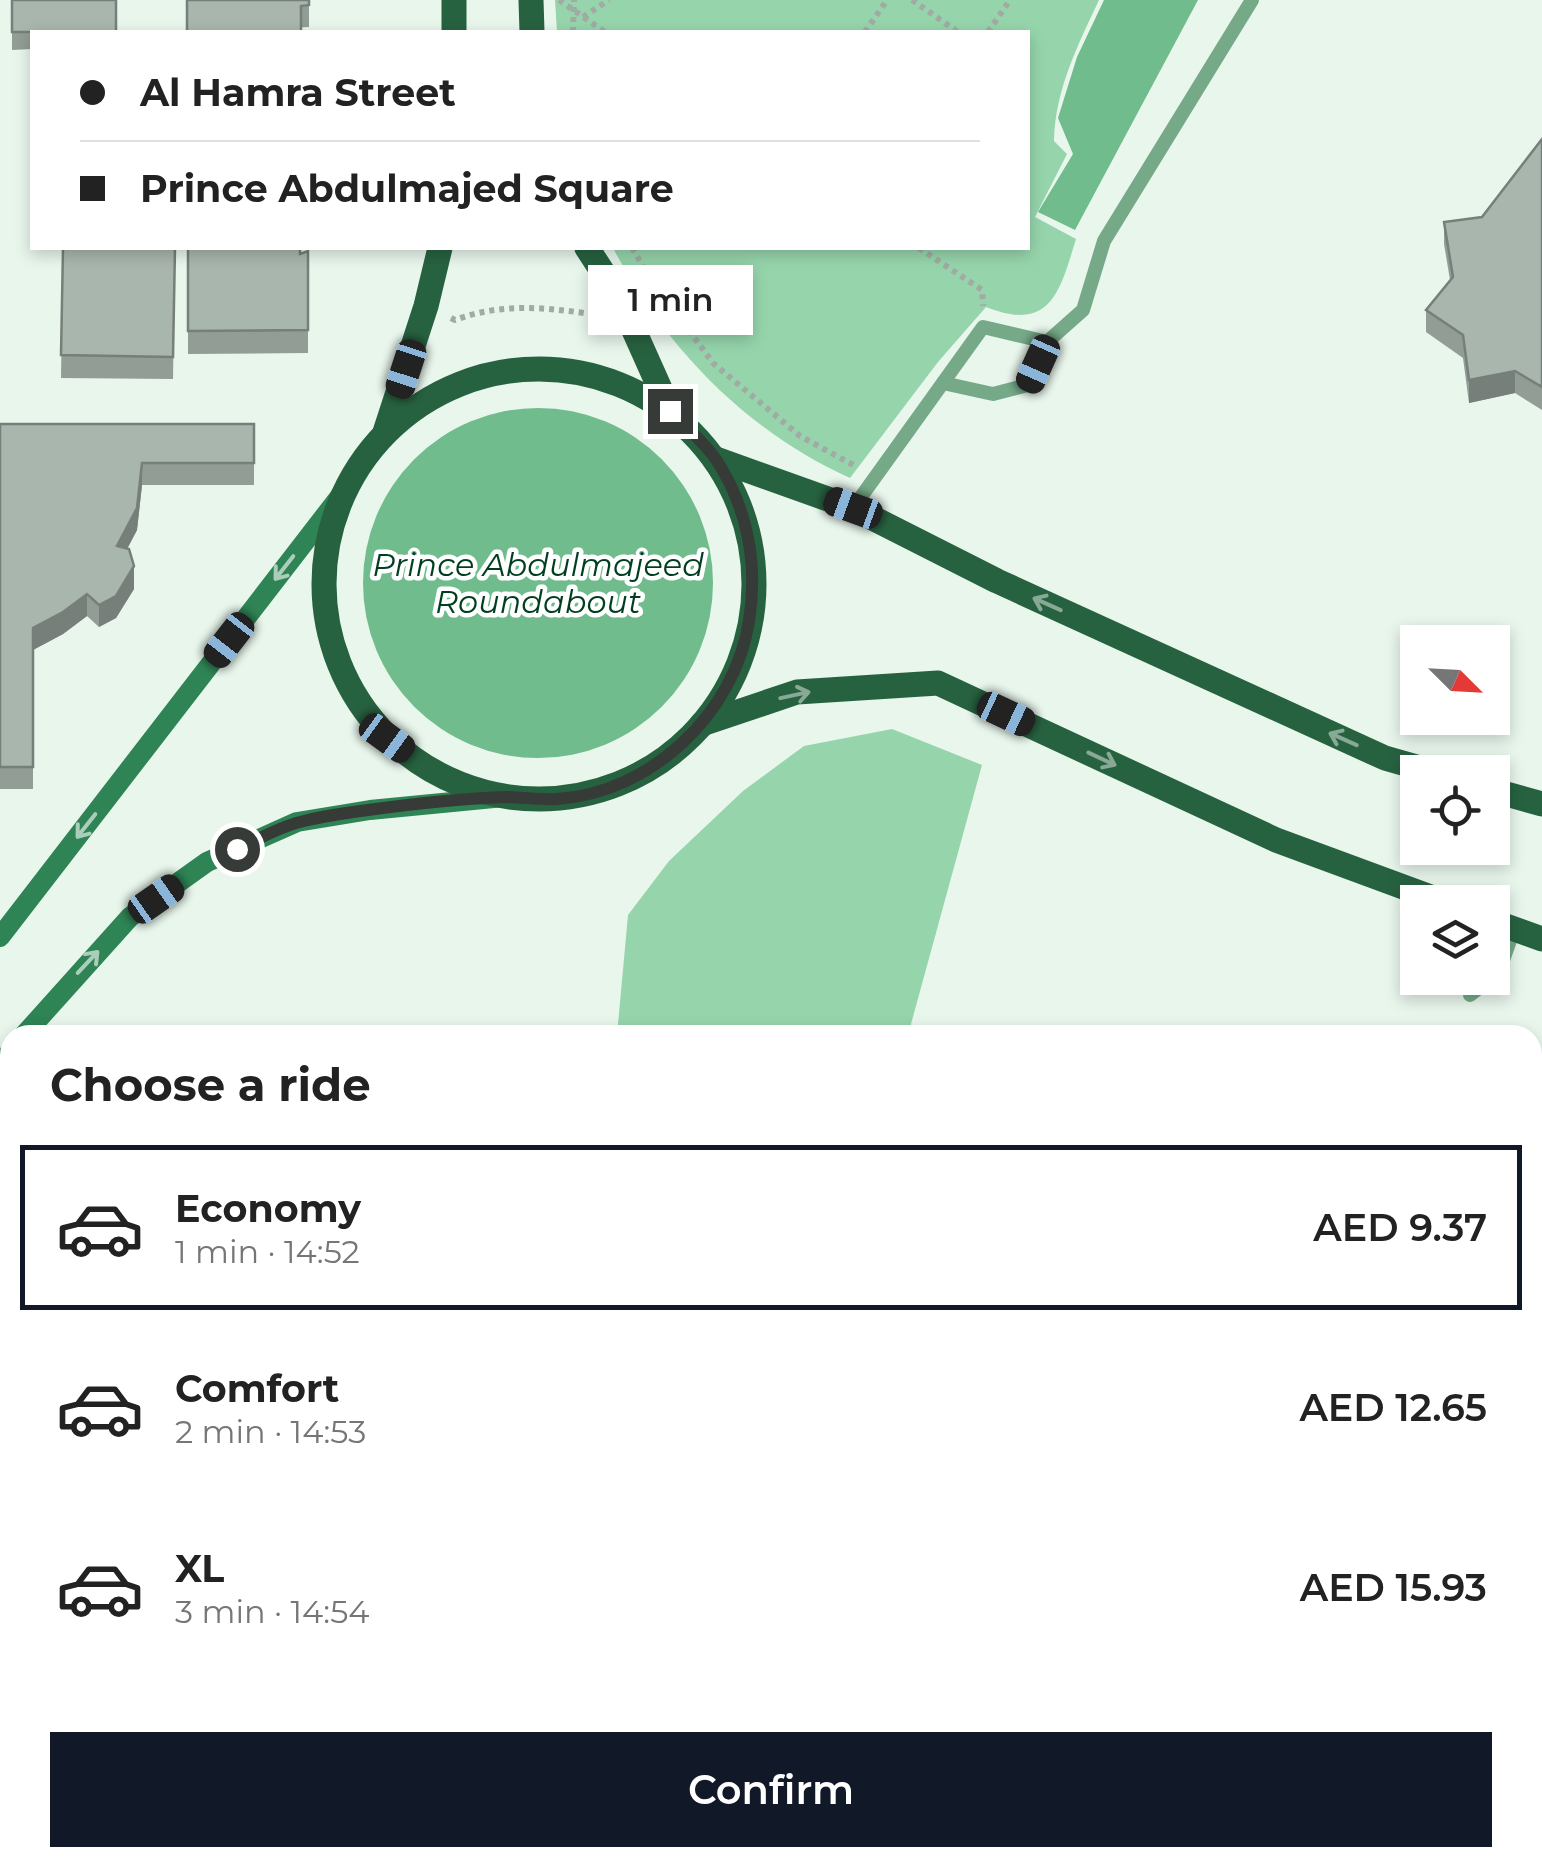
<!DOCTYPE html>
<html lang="en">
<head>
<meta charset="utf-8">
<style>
  body { margin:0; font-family:Montserrat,sans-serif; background:#f2f2f2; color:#222; height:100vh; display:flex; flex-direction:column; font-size:38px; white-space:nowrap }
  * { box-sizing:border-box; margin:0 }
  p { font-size:32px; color:#767676 }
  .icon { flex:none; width:55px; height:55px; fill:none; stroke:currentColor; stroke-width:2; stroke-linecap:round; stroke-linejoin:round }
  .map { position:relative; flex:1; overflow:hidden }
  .side { position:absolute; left:0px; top:1025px; width:1542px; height:842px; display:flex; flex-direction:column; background:#fff; border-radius:30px 30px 0 0; box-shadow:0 5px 15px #0003 }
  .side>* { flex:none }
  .top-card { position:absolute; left:30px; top:30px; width:1000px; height:220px; border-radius:0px; box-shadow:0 5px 15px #0003; display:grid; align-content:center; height:220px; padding:0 50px; background:#fff }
  .needle { width:65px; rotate:114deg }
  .controls { position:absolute; left:1400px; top:625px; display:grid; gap:20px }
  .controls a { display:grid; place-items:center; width:110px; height:110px; border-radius:0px; background:#fff; box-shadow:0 5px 15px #0003; font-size:50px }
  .end { position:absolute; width:45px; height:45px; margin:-22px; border:12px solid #363b37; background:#fff; box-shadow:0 0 0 5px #fff }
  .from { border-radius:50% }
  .bubble { position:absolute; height:70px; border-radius:0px; background:#fff; box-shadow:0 5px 15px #0003; font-size:32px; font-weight:600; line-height:70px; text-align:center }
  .car { position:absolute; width:30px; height:60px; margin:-30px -15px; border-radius:12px; box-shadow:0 0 8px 2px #0007; background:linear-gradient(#222 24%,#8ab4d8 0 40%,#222 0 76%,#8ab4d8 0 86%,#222 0) }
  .top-card b { display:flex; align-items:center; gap:35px; height:95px; font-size:38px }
  .top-card b+b { border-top:2px solid #e0e0e0 }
  .top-card i { width:25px; height:25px; background:#222 }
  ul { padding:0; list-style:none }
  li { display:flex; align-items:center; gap:30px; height:165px; margin:0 20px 15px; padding:0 30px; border:5px solid transparent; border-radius:0px }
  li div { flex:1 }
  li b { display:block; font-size:38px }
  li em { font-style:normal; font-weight:600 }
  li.on { border-color:#111827 }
  li>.icon { width:90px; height:90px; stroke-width:1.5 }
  h2 { padding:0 50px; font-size:45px; line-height:120px }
  .primary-button { display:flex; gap:20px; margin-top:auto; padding:20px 50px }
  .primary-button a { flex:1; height:115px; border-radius:0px; background:#111827; color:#fff; font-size:40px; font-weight:600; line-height:115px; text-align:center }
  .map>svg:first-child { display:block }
</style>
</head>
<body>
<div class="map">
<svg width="1542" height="1867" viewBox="0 0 1542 1867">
  <rect width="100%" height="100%" fill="#e8f6ec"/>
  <!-- green -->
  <g fill="#96d5ac">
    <path d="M555,0H1099C1078,45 1055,90 1054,141L1067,154L1035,217L1076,239C1060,291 1051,333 986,307L938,362L850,478C747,432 665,347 613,248H1028V32H557Z"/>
    <polygon points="892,729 982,765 908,1035 617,1035 628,915 669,861 743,791 804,746"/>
  </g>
  <!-- water -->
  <g fill="#70bc8c">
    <polygon points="1104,0 1198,0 1075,230 1038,212 1073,154 1058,118 1077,57"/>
    <circle cx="538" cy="583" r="175"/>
  </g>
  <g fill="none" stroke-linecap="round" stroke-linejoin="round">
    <!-- primary-tunnel -->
    <g stroke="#c4d1c8" stroke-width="25" stroke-dasharray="25 12" stroke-linecap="butt">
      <polyline points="0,1424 10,1424"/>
      <polyline points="0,1493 10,1493"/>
    </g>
    <!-- path -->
    <g stroke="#a1aba4" stroke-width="6" stroke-dasharray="5 5" stroke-linecap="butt">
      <polyline points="559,0 605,32"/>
      <polyline points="912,0 958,32"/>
      <polyline points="583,17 609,0"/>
      <polyline points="573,32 574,0"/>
      <polyline points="865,32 887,0"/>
      <polyline points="988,32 1010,0"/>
      <polyline points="632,248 652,281 713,363 800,436 857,467"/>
      <polyline points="919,248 982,290 983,306"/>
      <path d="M451,318L455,320C501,303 543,307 591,314L599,311"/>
    </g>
    <!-- service -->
    <g stroke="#75a987" stroke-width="14">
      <polyline points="943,383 993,394 1028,385 1047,342"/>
      <polyline points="853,508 983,327 1047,342 1083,310 1104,241 1252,0"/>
      <polyline points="1492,977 1501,966 1514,929"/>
      <polyline points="1470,995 1492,978"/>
      <polyline points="1532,1856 1542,1856"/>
      <polyline points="1480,1858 1483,1867"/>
      <polyline points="882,1867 894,1858"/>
    </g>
    <!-- secondary -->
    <g stroke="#2e8454" stroke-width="20">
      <polyline points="0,937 344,491"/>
      <polyline points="24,1035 130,917 207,862 297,822 370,810 504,797"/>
      <polyline points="0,1064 10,1052"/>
      <polyline points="0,1589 10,1588"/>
    </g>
    <!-- primary -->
    <g stroke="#276240" stroke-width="25">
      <polyline points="531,0 532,32"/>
      <polyline points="454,32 454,0"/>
      <polyline points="587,248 619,297 670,411"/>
      <circle cx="539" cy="584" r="215"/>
      <polyline points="385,432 426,306 440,248"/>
      <polyline points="716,459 853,508 997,581 1385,758 1434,772"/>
      <polyline points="702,724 797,692 938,683 1276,840 1444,902"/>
      <polyline points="1492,790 1542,804"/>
      <polyline points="1492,921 1542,939"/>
      <polyline points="0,1292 10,1297"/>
      <polyline points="1532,1352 1542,1352"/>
      <polyline points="0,1391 10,1386"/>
      <polyline points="1532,1418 1542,1418"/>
      <polyline points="1532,1500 1542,1500"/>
      <polyline points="0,1513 10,1516"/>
      <polyline points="1532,1565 1542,1565"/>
    </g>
  </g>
  <!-- wall -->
  <g fill="#919d95">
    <polygon points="12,0 32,32 32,49 12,50"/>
    <polygon points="309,0 309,27 187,32"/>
    <polygon points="1542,139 1542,410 1515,393 1469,403 1463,358 1426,332 1426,310 1450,280 1444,244 1444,222 1482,217"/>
    <polygon points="63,248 175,248 173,379 61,378"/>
    <polygon points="188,248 300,254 308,251 308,353 188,354"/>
    <polygon points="0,424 254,424 254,485 142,485 137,530 127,549 134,589 116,618 99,627 87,616 63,634 33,650 33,789 0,789"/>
  </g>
  <!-- shaded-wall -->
  <g fill="#767f79">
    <polygon points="1515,371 1515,393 1469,403 1469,380"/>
    <polygon points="142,463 142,485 137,530 117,568 117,546"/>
    <polygon points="134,566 134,589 116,618 99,627 99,605"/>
    <polygon points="87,594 87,616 63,634 33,650 33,628"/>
  </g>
  <!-- building -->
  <g fill="#a9b6ad" stroke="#767f79" stroke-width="2.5">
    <rect x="12" y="0" width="104" height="32"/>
    <polygon points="187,0 309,0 309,5 301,6 301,32 187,32"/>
    <polygon points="1542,139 1542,387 1515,371 1469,380 1463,335 1426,310 1453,277 1444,222 1482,217"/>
    <polygon points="63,248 175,248 173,357 61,355"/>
    <polygon points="188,248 300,248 300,254 308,251 308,330 188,331"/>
    <polygon points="0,424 254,424 254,463 142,463 137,508 117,546 129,549 134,566 116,596 99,605 87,594 63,612 33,628 33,767 0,767"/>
    <rect x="181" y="1858" width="285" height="9"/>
  </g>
  <!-- one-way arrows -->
  <defs><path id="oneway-shaft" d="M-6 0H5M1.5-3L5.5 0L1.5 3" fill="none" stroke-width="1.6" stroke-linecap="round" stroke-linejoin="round" transform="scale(2.5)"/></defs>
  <g stroke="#abcebb">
    <use href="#oneway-shaft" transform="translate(284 568) rotate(128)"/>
    <use href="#oneway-shaft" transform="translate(86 826) rotate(128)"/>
    <use href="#oneway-shaft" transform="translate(88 962) rotate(-47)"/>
  </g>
  <g stroke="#88a996">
    <use href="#oneway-shaft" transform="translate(1047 604) rotate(-156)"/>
    <use href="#oneway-shaft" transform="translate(795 695) rotate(-12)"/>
    <use href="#oneway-shaft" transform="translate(1343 739) rotate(-156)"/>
    <use href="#oneway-shaft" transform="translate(1102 759) rotate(25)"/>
  </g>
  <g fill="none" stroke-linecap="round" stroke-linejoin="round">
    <!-- route -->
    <path stroke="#363b37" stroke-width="12" d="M237,849C257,840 279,827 300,822C322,816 345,813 368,810C412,804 459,799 504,797C522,797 540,800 557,799C651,793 735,713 749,621C758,565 748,509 717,461C705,443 686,427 670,411"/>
  </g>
  <g text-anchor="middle" stroke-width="9" stroke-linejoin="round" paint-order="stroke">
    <!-- water labels -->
    <g font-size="32" font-style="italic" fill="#003e20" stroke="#fff">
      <text x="538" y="576">Prince Abdulmajeed<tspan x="538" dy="37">Roundabout</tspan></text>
    </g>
  </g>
</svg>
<div class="controls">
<a><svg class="needle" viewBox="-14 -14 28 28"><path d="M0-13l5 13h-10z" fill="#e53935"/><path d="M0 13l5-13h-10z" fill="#767676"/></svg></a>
<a><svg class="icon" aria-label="locate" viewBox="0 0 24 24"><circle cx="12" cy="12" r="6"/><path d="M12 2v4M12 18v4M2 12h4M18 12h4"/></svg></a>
<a><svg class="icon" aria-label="layers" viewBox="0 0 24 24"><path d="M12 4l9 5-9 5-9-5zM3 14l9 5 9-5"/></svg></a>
</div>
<i class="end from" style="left:237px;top:849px"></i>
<i class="end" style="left:670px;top:411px"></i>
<div class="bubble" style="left:588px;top:265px;width:165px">1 min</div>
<i class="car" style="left:1038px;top:364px;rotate:204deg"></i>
<i class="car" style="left:406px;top:369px;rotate:198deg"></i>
<i class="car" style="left:853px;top:508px;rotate:290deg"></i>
<i class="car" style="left:229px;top:640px;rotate:218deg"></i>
<i class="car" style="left:1006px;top:714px;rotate:115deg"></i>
<i class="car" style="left:387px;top:738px;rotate:126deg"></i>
<i class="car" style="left:156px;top:899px;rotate:55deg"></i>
<div class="top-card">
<b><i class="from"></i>Al Hamra Street</b>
<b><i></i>Prince Abdulmajed Square</b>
</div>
<section class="side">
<h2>Choose a ride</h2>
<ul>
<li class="on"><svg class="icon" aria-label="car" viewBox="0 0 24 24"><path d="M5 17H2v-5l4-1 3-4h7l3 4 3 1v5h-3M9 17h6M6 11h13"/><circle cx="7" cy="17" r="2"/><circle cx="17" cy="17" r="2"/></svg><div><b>Economy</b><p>1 min · 14:52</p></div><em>AED 9.37</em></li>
<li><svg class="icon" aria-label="car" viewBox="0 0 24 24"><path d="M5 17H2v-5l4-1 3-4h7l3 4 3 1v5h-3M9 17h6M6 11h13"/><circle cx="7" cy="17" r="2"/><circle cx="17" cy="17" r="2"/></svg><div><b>Comfort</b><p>2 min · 14:53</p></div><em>AED 12.65</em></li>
<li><svg class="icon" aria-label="car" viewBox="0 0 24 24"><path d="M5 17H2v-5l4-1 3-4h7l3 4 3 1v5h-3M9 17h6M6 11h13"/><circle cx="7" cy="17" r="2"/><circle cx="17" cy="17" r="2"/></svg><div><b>XL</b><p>3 min · 14:54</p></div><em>AED 15.93</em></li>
</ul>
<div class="primary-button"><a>Confirm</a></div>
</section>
</div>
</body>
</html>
